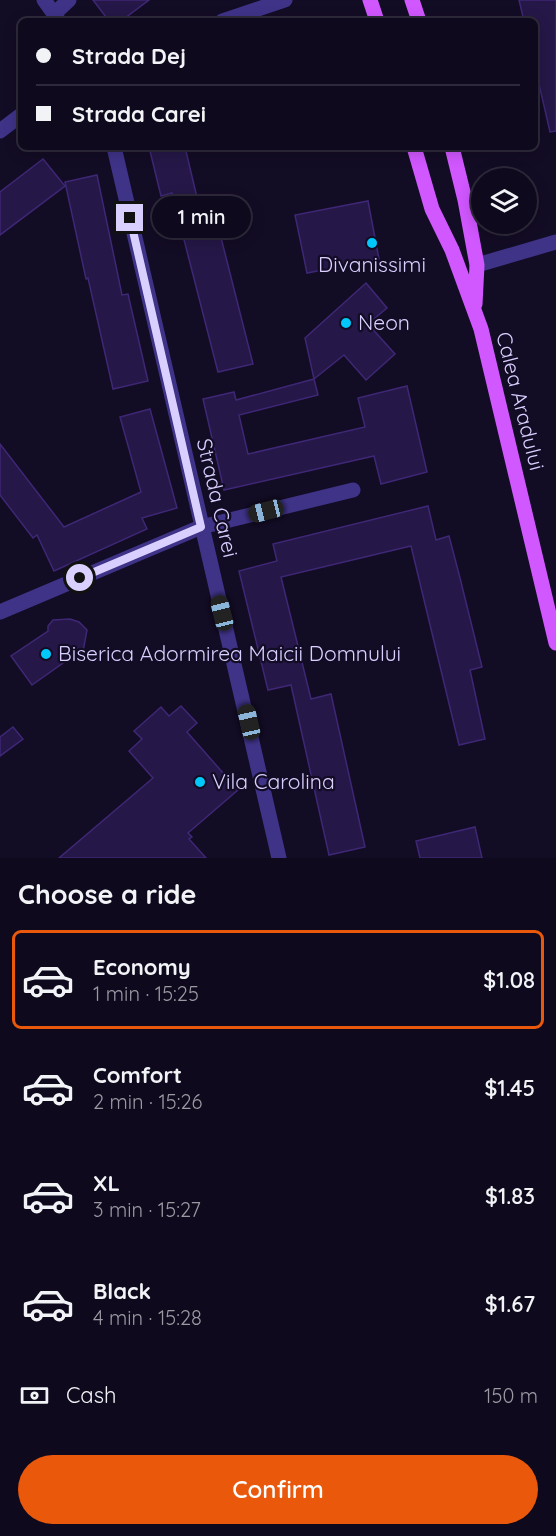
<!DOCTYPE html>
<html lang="en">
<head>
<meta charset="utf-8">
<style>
  body { margin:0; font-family:Quicksand,sans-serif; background:#171225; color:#f1f3f6; height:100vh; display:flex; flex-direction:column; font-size:22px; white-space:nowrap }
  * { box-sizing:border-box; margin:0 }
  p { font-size:20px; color:#9b9aa3 }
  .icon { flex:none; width:33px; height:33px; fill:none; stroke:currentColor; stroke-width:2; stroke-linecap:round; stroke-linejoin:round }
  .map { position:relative; height:858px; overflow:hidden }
  .details { display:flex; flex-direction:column; background:#0e091c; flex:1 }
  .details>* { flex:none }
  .top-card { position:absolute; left:18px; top:18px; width:520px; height:132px; border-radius:9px; box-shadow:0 3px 15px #0003,0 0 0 2px #2e2a3b; display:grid; align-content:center; height:132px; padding:0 18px; background:#0e091c }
  .buttons { position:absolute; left:471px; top:168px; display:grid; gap:12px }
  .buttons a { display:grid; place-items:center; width:66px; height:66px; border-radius:50%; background:#0e091c; box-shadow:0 3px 15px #0003,0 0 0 2px #2e2a3b; font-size:30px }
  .end { position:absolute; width:27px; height:27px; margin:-14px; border:8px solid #dad0ff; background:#111; box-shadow:0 0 0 3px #111 }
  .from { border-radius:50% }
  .bubble { position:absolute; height:42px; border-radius:21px; background:#0e091c; box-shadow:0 3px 15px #0003,0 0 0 2px #2e2a3b; font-size:20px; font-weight:600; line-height:42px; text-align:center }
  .car { position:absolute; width:18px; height:36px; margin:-18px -9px; border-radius:8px; box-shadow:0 0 4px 2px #0007; background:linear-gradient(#222 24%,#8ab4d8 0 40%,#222 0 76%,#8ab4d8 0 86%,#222 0) }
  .top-card b { display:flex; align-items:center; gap:21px; height:57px; font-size:22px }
  .top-card b+b { border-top:2px solid #2e2a3b }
  .top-card i { width:15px; height:15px; background:#f1f3f6 }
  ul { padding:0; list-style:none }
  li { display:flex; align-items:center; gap:18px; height:99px; margin:0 12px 9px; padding:0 6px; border:3px solid transparent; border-radius:9px }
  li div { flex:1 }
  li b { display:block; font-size:22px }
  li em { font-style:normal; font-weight:600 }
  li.on { border-color:#ea580c }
  li>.icon { width:54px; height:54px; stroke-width:1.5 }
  h2 { padding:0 18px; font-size:27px; line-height:72px }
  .pay { display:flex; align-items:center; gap:15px; height:66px; padding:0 18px; font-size:22px }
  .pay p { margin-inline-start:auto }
  .cta { display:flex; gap:12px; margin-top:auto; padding:12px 18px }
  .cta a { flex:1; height:69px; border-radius:36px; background:#ea580c; color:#fff; font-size:24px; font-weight:600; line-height:69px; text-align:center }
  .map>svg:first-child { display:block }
</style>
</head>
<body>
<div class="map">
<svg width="556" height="858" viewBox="0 0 556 858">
  <rect width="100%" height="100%" fill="#130c25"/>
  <!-- building -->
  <g fill="#251747" stroke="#3e2775" stroke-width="1.5">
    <polygon points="93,0 149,0 121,21 109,21"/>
    <polygon points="519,0 556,0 556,131 550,132 536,71 536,21 524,21"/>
    <polygon points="149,147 185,147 200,210 213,206 253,364 218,372 172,193 161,196"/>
    <polygon points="43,159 65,186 0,235 0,192"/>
    <polygon points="97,175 122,295 128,294 148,381 113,389 88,278 86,279 65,182"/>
    <polygon points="368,201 379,259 307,273 295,215"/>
    <polygon points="366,283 387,308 368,324 395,354 366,380 344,355 314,379 305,338"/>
    <polygon points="314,379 318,395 239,415 248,454 365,427 358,398 407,386 427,472 381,484 374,456 224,490 203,399 234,392 236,400"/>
    <polygon points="150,409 177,508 142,518 147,529 54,571 37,535 33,538 0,495 0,444 64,527 141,492 120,417"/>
    <polygon points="428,506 436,540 449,536 460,578 482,667 470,670 485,739 459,745 411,546 281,577 311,699 331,694 365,847 329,855 291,685 268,690 239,571 277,561 273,544"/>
    <polygon points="70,619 79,622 87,630 82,657 77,660 66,661 32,685 11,656 48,631 48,626 53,620"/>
    <polygon points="181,706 197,723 187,732 238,790 188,833 192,837 189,839 206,858 59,858 153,778 129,751 142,739 134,731 161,707 169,716"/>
    <polygon points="13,727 23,739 0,756 0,737"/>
    <polygon points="475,827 482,858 420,858 416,841"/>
  </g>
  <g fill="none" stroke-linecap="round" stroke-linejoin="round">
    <!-- minor -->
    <g stroke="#3f3388" stroke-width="15">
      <polyline points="44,0 59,21"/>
      <polyline points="55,13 69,0"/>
      <polyline points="222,21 285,0"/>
      <polyline points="0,131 21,115"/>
      <polyline points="114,147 279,858"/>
      <polyline points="477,265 556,242"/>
      <polyline points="0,612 201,527 353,490"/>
    </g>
    <!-- major -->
    <g stroke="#d157ff" stroke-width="15">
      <polyline points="370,0 377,21"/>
      <polyline points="412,0 419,21"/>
      <polyline points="414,147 432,209 452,250 481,329 556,643"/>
      <polyline points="452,147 465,200 477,265 475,304"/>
    </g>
  </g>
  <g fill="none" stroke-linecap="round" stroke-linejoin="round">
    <!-- route -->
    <polyline stroke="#dad0ff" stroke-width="8" points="80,578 201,527 130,218"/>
  </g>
  <!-- markers -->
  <g fill="#00c8fb" stroke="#130c25" stroke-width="2">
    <circle cx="372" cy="243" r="6"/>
    <circle cx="346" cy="323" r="6"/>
    <circle cx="46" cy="654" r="6"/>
    <circle cx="200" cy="782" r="6"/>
  </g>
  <g text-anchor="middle" stroke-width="4.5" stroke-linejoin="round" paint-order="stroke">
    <!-- poi labels -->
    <g font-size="21" fill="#dad0ff" stroke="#130c25" text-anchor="start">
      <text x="372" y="272" text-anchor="middle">Divanissimi</text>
      <text x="358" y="330">Neon</text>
      <text x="58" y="661">Biserica Adormirea Maicii Domnului</text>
      <text x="212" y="789">Vila Carolina</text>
    </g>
    <!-- street labels -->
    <g font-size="21" fill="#dad0ff" stroke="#130c25">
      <text transform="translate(520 401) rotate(76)" y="7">Calea Aradului</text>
      <text transform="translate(217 498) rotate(77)" y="7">Strada Carei</text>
    </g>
  </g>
</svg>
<div class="buttons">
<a><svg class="icon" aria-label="layers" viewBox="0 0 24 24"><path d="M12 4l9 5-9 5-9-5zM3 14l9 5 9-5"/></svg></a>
</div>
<i class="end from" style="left:80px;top:578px"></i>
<i class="end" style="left:130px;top:218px"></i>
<div class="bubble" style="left:152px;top:196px;width:99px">1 min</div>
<i class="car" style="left:266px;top:511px;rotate:256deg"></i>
<i class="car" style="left:222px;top:613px;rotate:346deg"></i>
<i class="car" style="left:249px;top:722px;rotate:347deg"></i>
<div class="top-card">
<b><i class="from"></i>Strada Dej</b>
<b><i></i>Strada Carei</b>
</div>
</div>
<section class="details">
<h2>Choose a ride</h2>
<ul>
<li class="on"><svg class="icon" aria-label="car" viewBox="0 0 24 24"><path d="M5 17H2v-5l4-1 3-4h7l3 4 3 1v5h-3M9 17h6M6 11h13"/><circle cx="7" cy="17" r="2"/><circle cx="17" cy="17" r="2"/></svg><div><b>Economy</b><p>1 min · 15:25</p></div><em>$1.08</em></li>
<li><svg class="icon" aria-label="car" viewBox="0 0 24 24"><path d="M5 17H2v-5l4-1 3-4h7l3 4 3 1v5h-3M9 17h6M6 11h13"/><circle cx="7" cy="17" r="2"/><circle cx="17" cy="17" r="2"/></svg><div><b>Comfort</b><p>2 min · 15:26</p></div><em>$1.45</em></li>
<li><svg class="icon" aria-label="car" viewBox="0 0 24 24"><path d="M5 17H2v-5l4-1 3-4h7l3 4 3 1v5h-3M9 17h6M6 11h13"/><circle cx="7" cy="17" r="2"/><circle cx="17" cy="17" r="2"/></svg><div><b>XL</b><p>3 min · 15:27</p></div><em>$1.83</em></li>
<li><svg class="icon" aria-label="car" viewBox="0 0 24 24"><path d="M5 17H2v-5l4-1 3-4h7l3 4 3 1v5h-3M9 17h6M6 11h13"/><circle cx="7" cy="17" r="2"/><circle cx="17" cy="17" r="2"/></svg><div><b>Black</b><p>4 min · 15:28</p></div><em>$1.67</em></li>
</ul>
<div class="pay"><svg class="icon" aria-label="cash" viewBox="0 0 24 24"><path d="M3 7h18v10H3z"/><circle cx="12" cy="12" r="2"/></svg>Cash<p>150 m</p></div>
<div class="cta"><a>Confirm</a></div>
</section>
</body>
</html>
